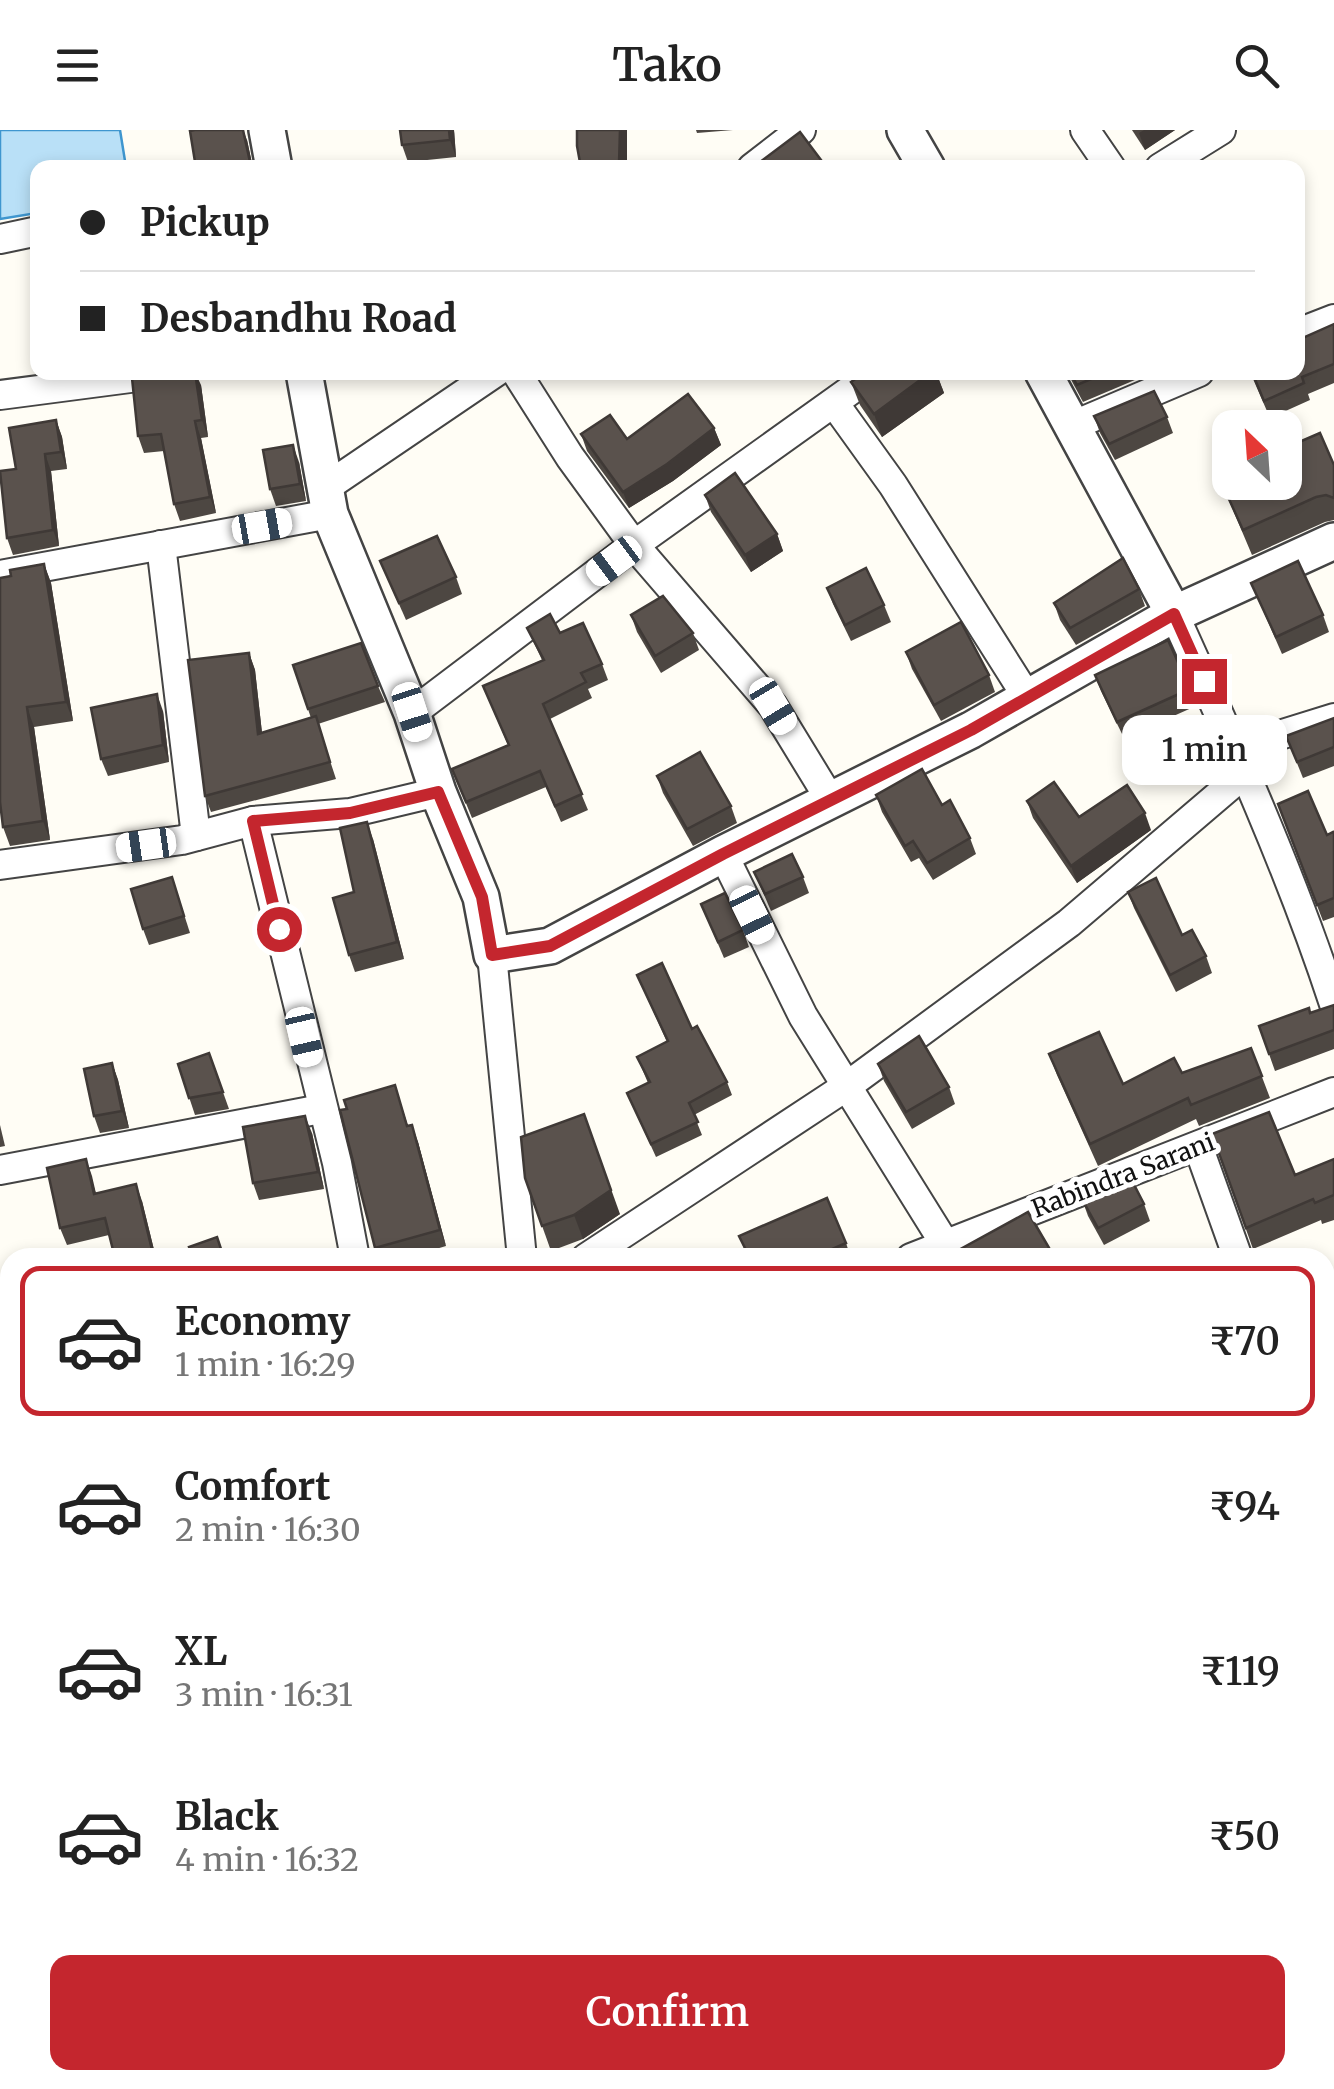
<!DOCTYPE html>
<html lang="en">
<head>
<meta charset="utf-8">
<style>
  body { margin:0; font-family:Merriweather,serif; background:#f2f2f2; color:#222; height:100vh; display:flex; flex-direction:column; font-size:38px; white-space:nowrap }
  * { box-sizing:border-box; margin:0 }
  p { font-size:32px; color:#767676 }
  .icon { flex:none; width:55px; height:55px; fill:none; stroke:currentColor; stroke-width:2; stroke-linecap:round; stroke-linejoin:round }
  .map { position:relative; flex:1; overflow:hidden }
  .sheet { position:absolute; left:0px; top:1118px; width:1335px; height:842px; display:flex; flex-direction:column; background:#fff; border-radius:30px 30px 0 0; box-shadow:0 5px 15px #0003 }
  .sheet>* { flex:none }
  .hud { position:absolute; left:30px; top:30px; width:1275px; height:220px; border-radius:20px; box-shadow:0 5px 15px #0003; display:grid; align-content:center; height:220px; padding:0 50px; background:#fff }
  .needle { width:65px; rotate:335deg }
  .controls { position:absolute; left:1212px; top:280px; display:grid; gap:20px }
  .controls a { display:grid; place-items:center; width:90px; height:90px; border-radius:20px; background:#fff; box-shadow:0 5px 15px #0003; font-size:50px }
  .end { position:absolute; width:45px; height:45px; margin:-22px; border:12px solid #c4262e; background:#fff; box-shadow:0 0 0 5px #fff }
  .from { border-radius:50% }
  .bubble { position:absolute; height:70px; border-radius:20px; background:#fff; box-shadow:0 5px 15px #0003; font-size:32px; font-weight:600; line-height:70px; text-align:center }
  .car { position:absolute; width:30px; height:60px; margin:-30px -15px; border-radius:12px; box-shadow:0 0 8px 2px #0007; background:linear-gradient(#fff 24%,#345 0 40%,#fff 0 76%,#345 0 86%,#fff 0) }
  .hud b { display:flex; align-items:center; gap:35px; height:95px; font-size:38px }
  .hud b+b { border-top:2px solid #e0e0e0 }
  .hud i { width:25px; height:25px; background:#222 }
  ul { padding:18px 0 0; list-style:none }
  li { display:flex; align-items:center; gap:30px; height:150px; margin:0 20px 15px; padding:0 30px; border:5px solid transparent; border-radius:20px }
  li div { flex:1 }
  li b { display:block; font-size:38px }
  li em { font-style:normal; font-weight:600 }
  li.current { border-color:#c4262e }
  li>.icon { width:90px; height:90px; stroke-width:1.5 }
  .cta { display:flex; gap:20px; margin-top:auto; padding:20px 50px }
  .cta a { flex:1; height:115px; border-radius:20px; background:#c4262e; color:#fff; font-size:40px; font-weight:600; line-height:115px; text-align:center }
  header { display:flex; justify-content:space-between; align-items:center; height:130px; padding:0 50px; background:#fff; font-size:45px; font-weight:600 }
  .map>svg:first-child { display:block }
</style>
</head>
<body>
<header><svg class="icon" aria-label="menu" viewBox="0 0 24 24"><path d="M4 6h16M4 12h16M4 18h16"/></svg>Tako<svg class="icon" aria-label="search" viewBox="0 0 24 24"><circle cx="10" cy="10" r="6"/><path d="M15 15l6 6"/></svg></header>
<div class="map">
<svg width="1334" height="1959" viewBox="0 0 1334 1959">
  <rect width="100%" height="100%" fill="#fffdf5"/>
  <!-- water -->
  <polygon fill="#b9e0f7" stroke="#3f96cf" stroke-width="2.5" points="0,0 120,0 126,37 38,38 37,83 0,89"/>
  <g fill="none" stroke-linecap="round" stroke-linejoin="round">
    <defs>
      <g id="minor">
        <polyline points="1085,0 1111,38"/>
        <polyline points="752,38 801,0"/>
        <polyline points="1160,38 1221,0"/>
        <polyline points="0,109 38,101"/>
        <polyline points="1298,203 1334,189"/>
        <polyline points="516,242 570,327 634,415 773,576 831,671"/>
        <polyline points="0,265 176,242"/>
        <polyline points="834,273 893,355 1027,567"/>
        <polyline points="1072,296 1199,242"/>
        <polyline points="325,358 496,242"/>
        <polyline points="161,415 196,706"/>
        <polyline points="0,445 330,384"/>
        <path d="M1174,484C1232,612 1290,740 1334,874"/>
        <polyline points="412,583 634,415 876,242"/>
        <polyline points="1235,619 1334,588"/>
        <polyline points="253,691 337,1033 355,1128"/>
        <polyline points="723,724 803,886 945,1114"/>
        <polyline points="0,735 182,710 253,691 350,683 438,662"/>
        <polyline points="492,825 522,1128"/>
        <polyline points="1198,1016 1238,1128"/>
        <polyline points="0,1040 321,979"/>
        <polyline points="586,1128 847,956 1069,793 1246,642"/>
        <polyline points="911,1128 1334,962"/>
        <polyline points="0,1194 10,1192"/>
        <polyline points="0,1306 10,1303"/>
        <polyline points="1325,1376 1334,1383"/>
        <polyline points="0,1455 10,1452"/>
        <polyline points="1325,1837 1334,1839"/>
        <polyline points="470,1950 471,1959"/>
        <polyline points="1187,1950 1197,1959"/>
        <polyline points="802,1959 844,1950"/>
      </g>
      <g id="tertiary">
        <polyline points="267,0 274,38"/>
        <polyline points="905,0 927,38"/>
        <polyline points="304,242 330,384 412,583 438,662 481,767 492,825 550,816 723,724 971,600 1174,484 1334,411"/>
        <polyline points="1043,242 1174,484"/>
        <polyline points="1325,1930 1334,1901"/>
      </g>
    </defs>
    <!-- minor casing -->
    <use href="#minor" stroke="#444" stroke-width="32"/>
    <!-- tertiary casing -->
    <use href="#tertiary" stroke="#444" stroke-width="40"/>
    <!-- minor -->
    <use href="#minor" stroke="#fff" stroke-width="28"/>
    <!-- tertiary -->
    <use href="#tertiary" stroke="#fff" stroke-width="35"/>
  </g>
  <!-- wall -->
  <g fill="#4d4742">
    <polygon points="400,0 454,0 456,27 408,32 402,15"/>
    <polygon points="696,0 733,0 697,3"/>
    <polygon points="1132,0 1175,0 1145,20"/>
    <polygon points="247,10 253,38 196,38"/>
    <polygon points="1334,194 1334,253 1308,264 1310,270 1270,288 1250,242 1298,242"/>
    <polygon points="865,242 936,242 944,263 882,307 860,275 851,252"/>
    <polygon points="1067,242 1148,242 1149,244 1083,272"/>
    <polygon points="201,255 208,307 201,308 216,383 180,391 174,374 164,321 144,323 138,306"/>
    <polygon points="1094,286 1167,287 1173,303 1115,330 1100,303"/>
    <polygon points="56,290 62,307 67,339 51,341 59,416 13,425 7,408 16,339"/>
    <polygon points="714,298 721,315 673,351 629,378 587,321 581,304 627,309"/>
    <polygon points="299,332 306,371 276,376 270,359"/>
    <polygon points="1334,335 1334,390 1325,392 1252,425 1219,347"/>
    <polygon points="705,365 777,404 783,421 751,442 711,382"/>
    <polygon points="380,431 456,447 462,464 406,490"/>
    <polygon points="44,434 51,453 73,591 34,597 50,710 10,716 3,697 11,446"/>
    <polygon points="1251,453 1323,485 1329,502 1282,524"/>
    <polygon points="827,458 884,475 891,492 851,511 833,474"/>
    <polygon points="1139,459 1145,476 1076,515 1060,490 1054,473"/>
    <polygon points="631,485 693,503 699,520 661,543 637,502"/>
    <polygon points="527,498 560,503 602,534 608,550 588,559 592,568 550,589 588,680 561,692 546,657 472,688 452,639 508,615 483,556 542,530"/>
    <polygon points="906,522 989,545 995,562 941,591 912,539"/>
    <polygon points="249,523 255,540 262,603 311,588 293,535 378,556 385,572 318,594 336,649 211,682 205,666"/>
    <polygon points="1095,545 1190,559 1196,576 1124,608 1101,561"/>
    <polygon points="163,581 169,632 108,646 101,629"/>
    <polygon points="1334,588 1334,636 1303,648 1286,606"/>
    <polygon points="657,646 731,676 737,693 693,716 663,663"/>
    <polygon points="876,665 942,675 970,708 976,724 933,750 919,728 911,732 882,682"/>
    <polygon points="1027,671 1079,687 1151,700 1077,753 1033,688"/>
    <polygon points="1278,674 1327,705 1334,704 1334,787 1323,791"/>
    <polygon points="373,709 404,829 355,842 349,825 354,762"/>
    <polygon points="754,742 803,747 809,763 771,781"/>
    <polygon points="172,747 190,803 149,815 143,799"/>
    <polygon points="1128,762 1182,805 1206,826 1212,843 1176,862 1134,778"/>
    <polygon points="701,774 743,800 749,817 724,828"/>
    <polygon points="637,845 692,899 727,952 732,965 694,985 702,1005 656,1027 627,963 648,953 637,927 667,912"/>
    <polygon points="1334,875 1334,919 1275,941 1259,896 1310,883"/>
    <polygon points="1251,918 1270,968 1199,996 1196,989 1098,1036 1057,945 1049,924 1123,954 1182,943"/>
    <polygon points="209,923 229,979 195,985 178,934"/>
    <polygon points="112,933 118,950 129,998 100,1003 94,986"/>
    <polygon points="878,934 949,957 955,974 912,999 884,951"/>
    <polygon points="395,955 408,996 418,1012 446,1116 406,1128 378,1128 375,1118 347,979"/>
    <polygon points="0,995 5,1016 0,1017"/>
    <polygon points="312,1003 324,1059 259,1070 253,1053"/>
    <polygon points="1212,1004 1295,1045 1334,1029 1334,1090 1322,1094 1321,1090 1253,1119"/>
    <polygon points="86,1029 96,1064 142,1071 156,1128 115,1128 109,1105 67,1115 60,1098"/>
    <polygon points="525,1048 620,1084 583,1109 551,1121"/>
    <polygon points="1082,1069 1144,1074 1150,1091 1104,1115 1088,1086"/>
    <polygon points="739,1106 846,1113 851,1128 748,1128"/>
    <polygon points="1325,1406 1334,1431 1334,1461 1325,1464"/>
    <polygon points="1325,1554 1334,1557 1334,1685 1325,1682"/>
  </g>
  <!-- shaded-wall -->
  <g fill="#3f3936">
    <polygon points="243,0 247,10 253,38 252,38 250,32"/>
    <polygon points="449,0 454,0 456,27 450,10"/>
    <polygon points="620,0 627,0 627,38 619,34"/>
    <polygon points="1144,0 1175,0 1145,20 1139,3"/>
    <polygon points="195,242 201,255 208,307 202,290"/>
    <polygon points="931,242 936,242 944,263 882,307 874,284"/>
    <polygon points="56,290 62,307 67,339 61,322"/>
    <polygon points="195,291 201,308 216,383 210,367"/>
    <polygon points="714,298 721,315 673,351 629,378 623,362"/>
    <polygon points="293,315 299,332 306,371 300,354"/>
    <polygon points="45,324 51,341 59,416 53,400"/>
    <polygon points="777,404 783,421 751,442 745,425"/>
    <polygon points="44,434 51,453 73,591 66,572"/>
    <polygon points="249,523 255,540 264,621 258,604"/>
    <polygon points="157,564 163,581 169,632 163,615"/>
    <polygon points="27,577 34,597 50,710 43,691"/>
    <polygon points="1145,683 1151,700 1077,753 1071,736"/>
    <polygon points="367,692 373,709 404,829 397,812"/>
    <polygon points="112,933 118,950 129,998 122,981"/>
    <polygon points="584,984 620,1084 583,1109 574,1085"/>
    <polygon points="305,986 312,1003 324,1059 318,1042"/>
    <polygon points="412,995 418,1012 446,1116 440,1100"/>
    <polygon points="86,1029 92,1046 100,1081 94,1064"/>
    <polygon points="136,1054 142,1071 156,1128 152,1120"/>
    <polygon points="1327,1773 1333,1790 1326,1818 1325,1781"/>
    <polygon points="269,1950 273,1950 275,1959 270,1959"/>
    <polygon points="441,1950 446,1950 447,1959 441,1959"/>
  </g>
  <!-- building -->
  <g fill="#5a524d" stroke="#3f3936" stroke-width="2.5">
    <polygon points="195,0 243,0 250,32 217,38 196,38 190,1"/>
    <polygon points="400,0 449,0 450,10 402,15"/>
    <polygon points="577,0 620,0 619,34 625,33 626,38 581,38 577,16"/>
    <polygon points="800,2 827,38 752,38"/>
    <polygon points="1334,194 1334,234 1302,247 1304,253 1264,271 1252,242 1298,242 1298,210"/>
    <polygon points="167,242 195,242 202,290 195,291 210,367 174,374 161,304 138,306 132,248"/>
    <polygon points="865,242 931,242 874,284 851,252"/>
    <polygon points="1070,242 1108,242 1077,255"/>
    <polygon points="1154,261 1167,287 1109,314 1094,286"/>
    <polygon points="688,264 714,298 667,334 623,362 581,304 610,285 627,309"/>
    <polygon points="56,290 61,322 45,324 53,400 7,408 0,341 16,339 9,298"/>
    <polygon points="1320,303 1334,335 1334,368 1326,365 1316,367 1243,400 1219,347 1230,342 1230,352 1285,352 1285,318"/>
    <polygon points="293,315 300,354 270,359 263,320"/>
    <polygon points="735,343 777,404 745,425 705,365"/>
    <polygon points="437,406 456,447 399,473 380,431"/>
    <polygon points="1123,428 1139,459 1070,498 1054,473"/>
    <polygon points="1298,431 1323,485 1276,507 1251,453"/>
    <polygon points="44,434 66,572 27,577 43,691 3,697 0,672 0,448 11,446 10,440"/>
    <polygon points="866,438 884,475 845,495 827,458"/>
    <polygon points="663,466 693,503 655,526 631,485"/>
    <polygon points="550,484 560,503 583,493 602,534 581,543 586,552 543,574 582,664 555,676 540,641 466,672 452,639 509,615 483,556 544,530 527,498"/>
    <polygon points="961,492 989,545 934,575 906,522"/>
    <polygon points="1168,510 1190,559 1117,592 1095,545"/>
    <polygon points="361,513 378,556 308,579 293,535"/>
    <polygon points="249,523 258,604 316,586 330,632 205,666 188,530"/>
    <polygon points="157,564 163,615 101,629 91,578"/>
    <polygon points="1334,588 1334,617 1297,632 1286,606"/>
    <polygon points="700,622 731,676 687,699 657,646"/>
    <polygon points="922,639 942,675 950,670 970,708 927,733 913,711 905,716 876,665"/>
    <polygon points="1054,652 1079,687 1127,655 1145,683 1071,736 1027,671"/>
    <polygon points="1308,661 1327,705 1333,702 1334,704 1334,768 1317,775 1278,674"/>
    <polygon points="367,692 397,812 349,825 333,768 354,762 340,698"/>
    <polygon points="792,724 803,747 765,764 754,742"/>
    <polygon points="172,747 184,786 143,799 131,759"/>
    <polygon points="1156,748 1182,805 1192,800 1206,826 1170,845 1128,762"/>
    <polygon points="725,763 743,800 718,812 701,774"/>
    <polygon points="662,833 692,899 697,896 727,952 689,973 698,992 651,1014 627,963 650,952 637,927 668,911 637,845"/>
    <polygon points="1334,875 1334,900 1269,924 1259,896 1309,878 1310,883"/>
    <polygon points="1099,902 1123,954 1174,928 1182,943 1251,918 1262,946 1191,975 1188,968 1090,1014 1049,924"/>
    <polygon points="919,906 949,957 906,982 878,934"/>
    <polygon points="209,923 223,962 189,968 178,934"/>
    <polygon points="112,933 122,981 94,986 84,939"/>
    <polygon points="395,955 407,996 412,995 440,1100 375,1118 340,980 347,979 344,970"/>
    <polygon points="1269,982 1295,1045 1334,1029 1334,1065 1315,1073 1313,1069 1246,1098 1212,1004"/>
    <polygon points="584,984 611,1060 574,1085 542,1096 525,1048 521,1007"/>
    <polygon points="305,986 318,1042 253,1053 243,997"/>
    <polygon points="86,1029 94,1064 136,1054 152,1120 115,1128 105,1088 60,1098 47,1038"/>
    <polygon points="1128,1043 1144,1074 1098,1098 1082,1069 1108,1055 1106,1051"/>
    <polygon points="827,1068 846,1113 812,1128 750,1128 739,1106"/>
    <polygon points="1028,1082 1055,1128 944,1128"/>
    <polygon points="217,1107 224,1128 193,1128 189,1117"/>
    <polygon points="1325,1406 1334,1431 1334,1442 1325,1445"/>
    <polygon points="1325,1554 1334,1557 1334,1666 1325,1664"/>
    <polygon points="183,1950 269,1950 270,1959 183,1959"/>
    <rect x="406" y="1950" width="35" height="9"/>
    <polygon points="548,1950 585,1950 586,1959 549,1959"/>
  </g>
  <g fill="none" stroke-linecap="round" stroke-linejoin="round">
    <!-- route -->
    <polyline stroke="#c4262e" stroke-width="12" points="279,799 253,691 350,683 438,662 482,767 492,825 550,816 723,724 971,600 1174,484 1204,551"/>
  </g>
  <g text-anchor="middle" stroke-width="10" stroke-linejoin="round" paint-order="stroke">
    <!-- street labels -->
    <g font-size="25" fill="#111" stroke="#fff">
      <text transform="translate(1123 1045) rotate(-21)" y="9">Rabindra Sarani</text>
    </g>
  </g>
</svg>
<div class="controls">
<a><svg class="needle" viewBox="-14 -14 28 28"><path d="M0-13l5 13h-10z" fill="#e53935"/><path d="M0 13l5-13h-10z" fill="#767676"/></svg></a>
</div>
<i class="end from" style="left:279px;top:799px"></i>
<i class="end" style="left:1204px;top:551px"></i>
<div class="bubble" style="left:1122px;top:585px;width:165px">1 min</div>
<i class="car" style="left:262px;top:396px;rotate:80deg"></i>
<i class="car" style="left:614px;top:431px;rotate:233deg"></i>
<i class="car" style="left:773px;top:576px;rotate:149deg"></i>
<i class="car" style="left:412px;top:582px;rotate:162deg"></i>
<i class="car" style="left:146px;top:715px;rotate:262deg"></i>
<i class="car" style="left:752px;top:785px;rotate:154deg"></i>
<i class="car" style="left:304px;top:907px;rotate:167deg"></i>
<div class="hud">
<b><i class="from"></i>Pickup</b>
<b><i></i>Desbandhu Road</b>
</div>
<section class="sheet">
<ul>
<li class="current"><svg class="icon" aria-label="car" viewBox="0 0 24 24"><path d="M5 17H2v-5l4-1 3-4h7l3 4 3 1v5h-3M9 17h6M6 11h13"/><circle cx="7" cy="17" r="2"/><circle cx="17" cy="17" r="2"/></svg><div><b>Economy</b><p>1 min · 16:29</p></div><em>₹70</em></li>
<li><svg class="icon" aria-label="car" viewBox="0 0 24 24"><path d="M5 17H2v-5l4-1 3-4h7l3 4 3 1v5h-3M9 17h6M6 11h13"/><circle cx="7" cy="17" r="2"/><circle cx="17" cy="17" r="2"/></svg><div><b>Comfort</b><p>2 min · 16:30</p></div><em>₹94</em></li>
<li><svg class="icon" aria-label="car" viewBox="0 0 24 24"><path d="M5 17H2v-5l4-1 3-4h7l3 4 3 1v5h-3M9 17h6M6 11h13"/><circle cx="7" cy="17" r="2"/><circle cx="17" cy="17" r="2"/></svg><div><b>XL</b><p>3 min · 16:31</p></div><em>₹119</em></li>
<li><svg class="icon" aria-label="car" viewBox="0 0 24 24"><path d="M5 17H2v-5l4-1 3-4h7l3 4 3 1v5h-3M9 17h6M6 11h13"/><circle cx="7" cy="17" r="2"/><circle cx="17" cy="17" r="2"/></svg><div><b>Black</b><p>4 min · 16:32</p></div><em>₹50</em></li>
</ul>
<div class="cta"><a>Confirm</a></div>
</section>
</div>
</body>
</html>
